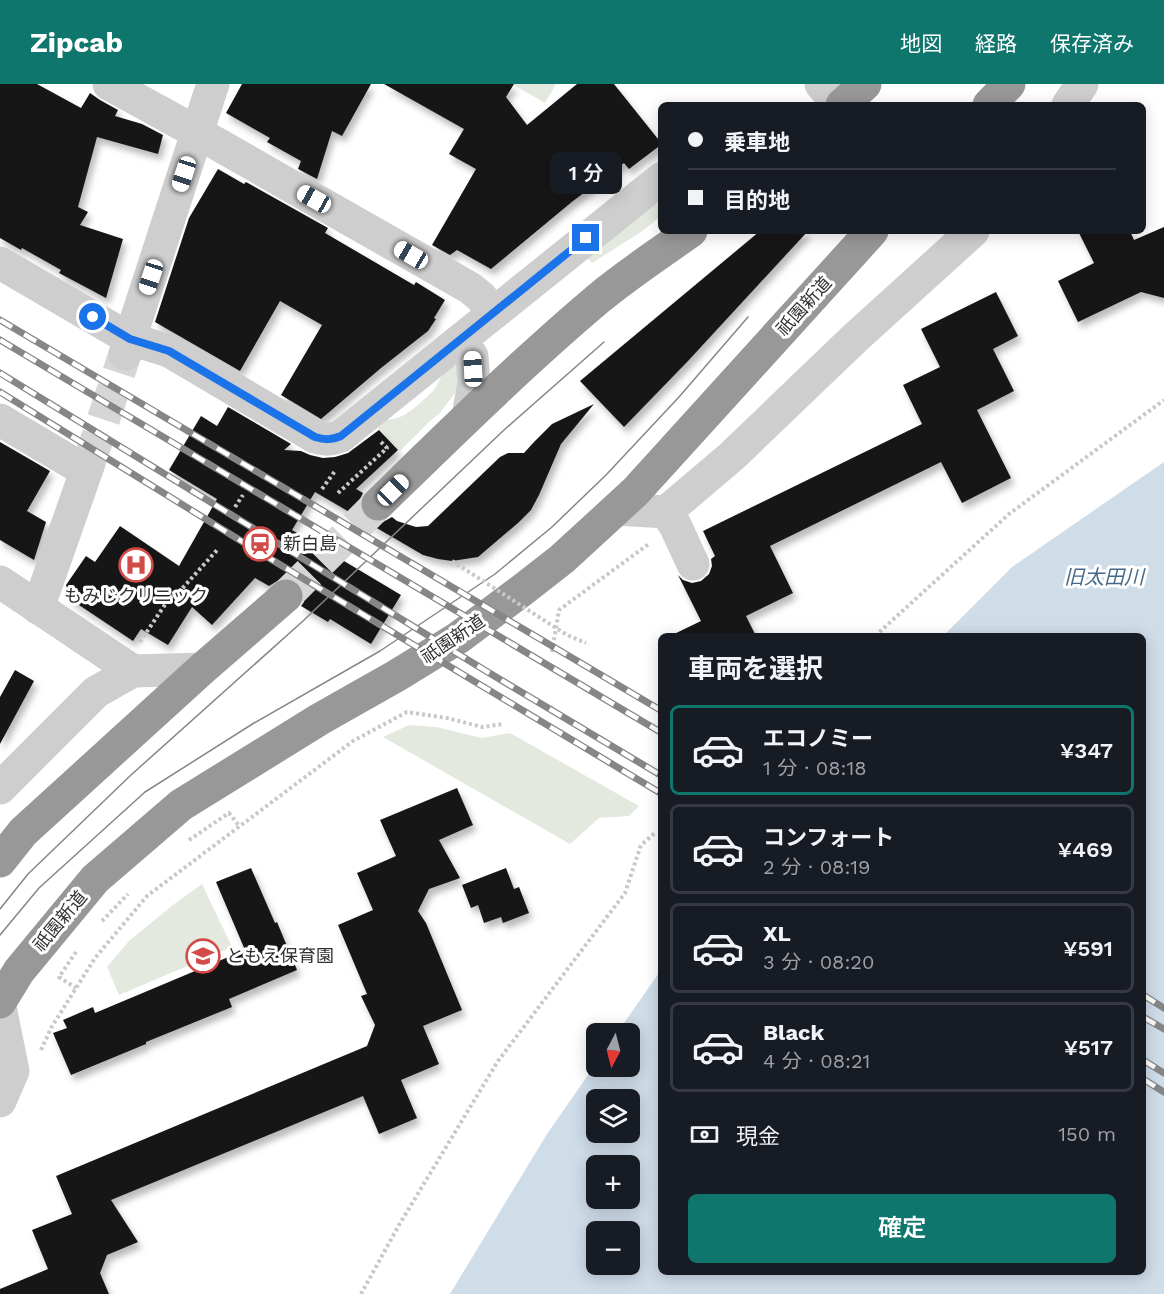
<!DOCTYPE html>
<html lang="ja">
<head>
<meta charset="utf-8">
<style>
  body { margin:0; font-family:"Work Sans","Noto Sans JP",sans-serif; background:#242831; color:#f1f3f6; height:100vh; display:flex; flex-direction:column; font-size:22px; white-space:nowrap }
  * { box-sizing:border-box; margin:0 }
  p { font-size:20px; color:#9ea1a6 }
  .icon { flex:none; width:33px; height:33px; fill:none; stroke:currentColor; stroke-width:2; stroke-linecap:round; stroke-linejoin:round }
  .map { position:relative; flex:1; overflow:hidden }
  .drawer { position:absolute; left:658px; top:549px; width:488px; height:642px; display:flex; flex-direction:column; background:#171b24; border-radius:9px; box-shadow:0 3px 15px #0003 }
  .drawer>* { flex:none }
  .hud { position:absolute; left:658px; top:18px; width:488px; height:132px; border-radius:9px; box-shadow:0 3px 15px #0003; display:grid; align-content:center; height:132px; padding:0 30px; background:#171b24 }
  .needle { width:39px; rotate:187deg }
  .fabs { position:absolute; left:586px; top:939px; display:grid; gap:12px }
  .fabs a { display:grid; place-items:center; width:54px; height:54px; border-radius:9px; background:#171b24; box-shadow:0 3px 15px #0003; font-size:30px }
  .end { position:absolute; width:27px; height:27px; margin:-14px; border:8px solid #1a73e8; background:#fff; box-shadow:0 0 0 3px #fff }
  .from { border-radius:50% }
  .bubble { position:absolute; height:42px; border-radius:9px; background:#171b24; box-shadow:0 3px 15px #0003; font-size:20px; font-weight:600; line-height:42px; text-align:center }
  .car { position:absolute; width:18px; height:36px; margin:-18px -9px; border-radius:8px; box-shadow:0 0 4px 2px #0007; background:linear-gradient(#fff 24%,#345 0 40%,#fff 0 76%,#345 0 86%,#fff 0) }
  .hud b { display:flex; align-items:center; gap:21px; height:57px; font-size:22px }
  .hud b+b { border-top:2px solid #363941 }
  .hud i { width:15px; height:15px; background:#f1f3f6 }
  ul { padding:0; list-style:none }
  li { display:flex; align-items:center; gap:18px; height:90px; margin:0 12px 9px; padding:0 18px; border:3px solid #363941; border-radius:9px }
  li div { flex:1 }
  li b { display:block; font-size:22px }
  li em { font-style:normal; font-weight:600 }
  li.selected { border-color:#0f766e }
  li>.icon { width:54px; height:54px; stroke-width:1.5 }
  h2 { padding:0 30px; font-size:27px; line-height:72px }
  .pay { display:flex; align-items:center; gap:15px; height:66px; padding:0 30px; font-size:22px }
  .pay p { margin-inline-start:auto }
  .cta { display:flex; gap:12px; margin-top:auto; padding:12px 30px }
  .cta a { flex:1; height:69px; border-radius:9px; background:#0f766e; color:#fff; font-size:24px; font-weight:600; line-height:69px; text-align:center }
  header { display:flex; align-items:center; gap:36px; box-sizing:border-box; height:84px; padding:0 30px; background:#0f766e; color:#fff }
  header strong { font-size:28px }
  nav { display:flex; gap:33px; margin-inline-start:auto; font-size:21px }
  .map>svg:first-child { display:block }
</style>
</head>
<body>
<header>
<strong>Zipcab</strong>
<nav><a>地図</a><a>経路</a><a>保存済み</a></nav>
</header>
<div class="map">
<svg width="1164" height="1210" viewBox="0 0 1164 1210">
  <defs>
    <filter id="shadow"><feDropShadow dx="3.5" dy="6" stdDeviation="3" flood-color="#0004"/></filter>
  </defs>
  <rect width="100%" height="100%" fill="#fff"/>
  <!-- green -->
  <g fill="#e3e9de">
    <polygon points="512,0 556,0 545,19"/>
    <polygon points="661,118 661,132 641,148 592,179 584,171 648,123"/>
    <path d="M451,280L459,283L462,300L439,330L429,338L400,367L376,342C385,333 393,337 402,332C412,327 421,318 429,311C441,301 439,288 451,280Z"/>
    <polygon points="409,641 436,643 482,654 510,649 639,722 629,732 599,734 570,760 383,653"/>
    <polygon points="202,800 232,863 119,911 107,883 129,857 173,821"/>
  </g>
  <!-- water -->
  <path fill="#cfdde9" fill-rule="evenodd" d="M1164,378V1210H450L547,1050L597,978V982H630V950L617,949L661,886L662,1188H1143V552H943L1012,483ZM597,1016H630V1048H597ZM597,1082H630V1114H597ZM597,1148H630V1180H597Z"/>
  <!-- building -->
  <g fill="#181818" filter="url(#shadow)">
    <polygon points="0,0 37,0 81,24 90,9 100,16 118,26 115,32 142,40 163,51 158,70 97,53 78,123 88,128 80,141 123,155 106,214 59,189 61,186 22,164 21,166 0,154"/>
    <polygon points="242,0 371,0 342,52 332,47 317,95 298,85 301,77 267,58 270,54 226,29"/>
    <polygon points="384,0 514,0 506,13 527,41 577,0 614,0 662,60 629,85 624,79 573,117 491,185 457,166 450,171 432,161 476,85 449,70 464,45"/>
    <polygon points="218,85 244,100 246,98 328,144 325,149 414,201 416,198 445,216 434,234 436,235 428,247 381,284 321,335 281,311 322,241 280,217 240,287 155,238 189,134"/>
    <polygon points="1164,143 1164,214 1141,208 1078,238 1058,197 1094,179 1078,147 1130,147 1134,156"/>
    <polygon points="760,147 808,147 688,277 624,343 580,297"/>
    <polygon points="996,208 1018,252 993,265 1014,307 977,326 1011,394 962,419 941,378 770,462 793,509 746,532 756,552 670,552 701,537 678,491 683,496 692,499 701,497 709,490 712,482 711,475 715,472 703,447 922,340 903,301 940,283 921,245"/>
    <polygon points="594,320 561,360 539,411 531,426 518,439 478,473 452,477 438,475 423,471 315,408 292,446 401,511 371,560 330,535 328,538 301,522 304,518 304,508 300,499 292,494 282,494 269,502 255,494 212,541 192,523 168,561 141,545 133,557 70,515 66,501 86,472 95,478 120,442 179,482 217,415 169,386 201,332 217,342 228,323 291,360 284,366 301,367 310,371 323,374 335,373 348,369 379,346 398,366 356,405 363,409 360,415 360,425 365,433 373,438 383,438 392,433 397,437 416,443 428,442 500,373 508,369 524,369 534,358 552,340"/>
    <polygon points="0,358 50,387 27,427 46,438 34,476 0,456"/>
    <polygon points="15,586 34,597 0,660 0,613"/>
    <polygon points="457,704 473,741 439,756 460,794 429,805 418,827 426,839 462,926 423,942 439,980 401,996 417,1034 379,1050 363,1012 111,1116 138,1158 107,1171 100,1189 109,1210 0,1210 0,1205 48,1185 32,1146 72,1130 56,1092 367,962 375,941 361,912 367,910 338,841 373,826 357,789 396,772 380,736"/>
    <polygon points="251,784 275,839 277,838 297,886 229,915 232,923 146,958 146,960 71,991 53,949 67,944 63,936 93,923 95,929 245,866 216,798"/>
    <polygon points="506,784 514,805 519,803 529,829 503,839 501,833 484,839 478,821 471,824 462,801"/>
  </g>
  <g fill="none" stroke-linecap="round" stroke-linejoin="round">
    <!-- minor-tunnel -->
    <polyline stroke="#d6d6d6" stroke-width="33" stroke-dasharray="33 16" stroke-linecap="butt" points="88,382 125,270"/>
    <!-- highway-tunnel -->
    <polyline stroke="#d6d6d6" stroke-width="33" stroke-dasharray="33 16" stroke-linecap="butt" points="286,512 378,420"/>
    <!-- path -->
    <g stroke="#c8c8c8" stroke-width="4" stroke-dasharray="3 3" stroke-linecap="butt">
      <polyline points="322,405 335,387"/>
      <polyline points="338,409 387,364 381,358"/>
      <polyline points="235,423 243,411"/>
      <polyline points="180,507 188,514"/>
      <polyline points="875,552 1009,430 1164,316"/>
      <polyline points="140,558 166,519 178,505 180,507 218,465"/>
      <polyline points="552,568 559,526 650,459"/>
      <polyline points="189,756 229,729 240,743"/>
      <polyline points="102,837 128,810"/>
      <polyline points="76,868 59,893 76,904"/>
      <polyline points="41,966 51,944 95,874 147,812 353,657 407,628 447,634 482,643 503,640"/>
      <polyline points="361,1210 399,1141 498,977 625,809 641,761 656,748"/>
    </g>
    <!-- minor -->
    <g stroke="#cecece" stroke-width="33">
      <polyline points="109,0 198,49 470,204 481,213 494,229"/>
      <polyline points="821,0 839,21"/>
      <polyline points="1068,21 1082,0"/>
      <path d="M0,179L130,255L169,267L315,353C325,356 331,356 341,352L662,94"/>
      <polyline points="460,257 472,272 474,299 468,332"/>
      <polyline points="125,270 213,0"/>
      <polyline points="0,336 86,387"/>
      <polyline points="617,425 666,428 732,372 855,254 973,147"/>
      <polyline points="666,428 675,441 693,480"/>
      <polyline points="0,498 133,587"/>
      <polyline points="38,524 88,382"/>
      <polyline points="0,704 96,608 133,587 202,585"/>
      <polyline points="0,923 13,987 0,1017"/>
    </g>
    <!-- highway -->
    <g stroke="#989898" stroke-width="33">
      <polyline points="842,21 865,0"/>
      <polyline points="989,21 1009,0"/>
      <path d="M378,420C450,350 522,279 599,214C628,190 660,169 691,147"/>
      <polyline points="0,777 23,748 202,585 286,512"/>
      <polyline points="0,918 19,887 95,795 181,721 320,635 396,592 458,554 521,507 562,475 635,408 872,147"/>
    </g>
    <!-- tram -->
    <g stroke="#868686" stroke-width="1.5">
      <polyline points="0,825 28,790 131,691 303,537 504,346 604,258"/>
      <polyline points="0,851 39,804 145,708 254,639 380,567 495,490 552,443 606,391 679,313 748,233"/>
    </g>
    <defs>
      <g id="rail">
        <polyline points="0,236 662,627"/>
        <polyline points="0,256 662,649"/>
        <polyline points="0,289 486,587 662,692"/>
        <polyline points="0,308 259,468 662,710"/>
        <polyline points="1143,911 1164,924"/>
        <polyline points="1143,933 1164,945"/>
        <polyline points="1143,976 1164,989"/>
        <polyline points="1143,995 1164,1008"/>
      </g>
    </defs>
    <!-- rail casing -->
    <use href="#rail" stroke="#868686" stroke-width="7"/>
    <!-- rail -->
    <use href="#rail" stroke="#fff" stroke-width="4.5" stroke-dasharray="14" stroke-linecap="butt"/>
    <!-- path-bridge -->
    <polyline stroke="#c8c8c8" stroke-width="4" stroke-dasharray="3 3" stroke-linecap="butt" points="452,477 567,551 586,559"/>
  </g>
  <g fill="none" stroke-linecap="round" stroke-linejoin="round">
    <!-- route -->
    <path stroke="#1a73e8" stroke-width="8" d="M93,233L130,255L169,267L315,353C325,356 331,356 341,352L586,154"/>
  </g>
  <!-- icons -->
  <defs>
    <symbol id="station-ring" viewBox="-11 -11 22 22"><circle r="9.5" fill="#fff" stroke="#d24b48" stroke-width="1.5"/><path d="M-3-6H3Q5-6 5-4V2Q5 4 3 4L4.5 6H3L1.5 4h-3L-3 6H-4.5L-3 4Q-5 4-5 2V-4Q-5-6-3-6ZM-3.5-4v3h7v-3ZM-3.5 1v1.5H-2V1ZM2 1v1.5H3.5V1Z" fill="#d24b48"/></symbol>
    <symbol id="hospital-ring" viewBox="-11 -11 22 22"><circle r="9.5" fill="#fff" stroke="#d24b48" stroke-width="1.5"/><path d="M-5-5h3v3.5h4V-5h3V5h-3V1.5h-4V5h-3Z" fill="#d24b48"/></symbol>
    <symbol id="school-ring" viewBox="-11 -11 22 22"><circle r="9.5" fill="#fff" stroke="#d24b48" stroke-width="1.5"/><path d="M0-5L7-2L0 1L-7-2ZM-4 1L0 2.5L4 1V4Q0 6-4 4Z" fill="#d24b48"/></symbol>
  </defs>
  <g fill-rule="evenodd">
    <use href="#station-ring" x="241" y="441" width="38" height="38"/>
    <use href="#hospital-ring" x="117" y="462" width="38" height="38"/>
    <use href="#school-ring" x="184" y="853" width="38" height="38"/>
  </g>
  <g text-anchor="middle" stroke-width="6" stroke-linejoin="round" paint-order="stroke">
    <!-- street labels -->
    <g font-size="18" fill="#313131" stroke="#fff">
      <text transform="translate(804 222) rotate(-48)" y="6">祇園新道</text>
      <text transform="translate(453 555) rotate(-34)" y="6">祇園新道</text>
      <text transform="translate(60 837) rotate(-50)" y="6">祇園新道</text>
    </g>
    <!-- poi labels -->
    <g font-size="18" fill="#313131" stroke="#fff" text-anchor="start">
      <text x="283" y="466">新白島</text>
      <text x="136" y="518" text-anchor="middle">もみじクリニック</text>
      <text x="226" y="878">ともえ保育園</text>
    </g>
    <!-- water labels -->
    <g font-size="20" font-style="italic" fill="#476a8a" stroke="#fff">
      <text x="1104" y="500">旧太田川</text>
    </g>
  </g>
</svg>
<div class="fabs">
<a><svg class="needle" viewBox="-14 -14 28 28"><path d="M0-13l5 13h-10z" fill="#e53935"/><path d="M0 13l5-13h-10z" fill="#9ea1a6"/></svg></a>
<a><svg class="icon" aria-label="layers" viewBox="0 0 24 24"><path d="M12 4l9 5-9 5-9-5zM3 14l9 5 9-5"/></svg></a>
<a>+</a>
<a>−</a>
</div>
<i class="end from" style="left:93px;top:233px"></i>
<i class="end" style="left:586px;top:154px"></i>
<div class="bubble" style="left:550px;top:68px;width:72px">1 分</div>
<i class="car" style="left:184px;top:90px;rotate:198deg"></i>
<i class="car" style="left:314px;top:115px;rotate:299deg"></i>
<i class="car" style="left:411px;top:171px;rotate:300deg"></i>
<i class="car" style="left:151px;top:193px;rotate:198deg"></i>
<i class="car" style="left:473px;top:285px;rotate:357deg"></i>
<i class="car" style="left:393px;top:406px;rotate:45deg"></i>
<div class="hud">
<b><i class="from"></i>乗車地</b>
<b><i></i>目的地</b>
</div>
<section class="drawer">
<h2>車両を選択</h2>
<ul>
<li class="selected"><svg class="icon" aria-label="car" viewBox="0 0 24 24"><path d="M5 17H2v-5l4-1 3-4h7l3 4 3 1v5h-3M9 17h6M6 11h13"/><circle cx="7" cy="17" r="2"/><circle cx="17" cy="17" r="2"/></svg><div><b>エコノミー</b><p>1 分 · 08:18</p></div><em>¥347</em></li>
<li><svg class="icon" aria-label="car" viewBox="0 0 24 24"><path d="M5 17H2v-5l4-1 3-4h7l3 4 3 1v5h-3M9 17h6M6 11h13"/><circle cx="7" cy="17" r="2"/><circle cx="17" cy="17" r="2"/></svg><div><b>コンフォート</b><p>2 分 · 08:19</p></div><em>¥469</em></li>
<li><svg class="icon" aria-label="car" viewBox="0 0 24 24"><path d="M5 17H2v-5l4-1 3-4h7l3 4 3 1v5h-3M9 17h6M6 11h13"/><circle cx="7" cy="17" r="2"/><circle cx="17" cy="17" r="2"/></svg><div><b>XL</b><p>3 分 · 08:20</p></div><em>¥591</em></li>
<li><svg class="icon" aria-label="car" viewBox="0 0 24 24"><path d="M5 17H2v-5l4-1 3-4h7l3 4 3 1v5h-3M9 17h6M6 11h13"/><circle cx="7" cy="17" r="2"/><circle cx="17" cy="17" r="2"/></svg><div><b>Black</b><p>4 分 · 08:21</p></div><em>¥517</em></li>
</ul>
<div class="pay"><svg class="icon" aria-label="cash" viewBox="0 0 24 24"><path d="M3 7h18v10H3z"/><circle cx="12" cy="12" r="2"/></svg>現金<p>150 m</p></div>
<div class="cta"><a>確定</a></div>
</section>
</div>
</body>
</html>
